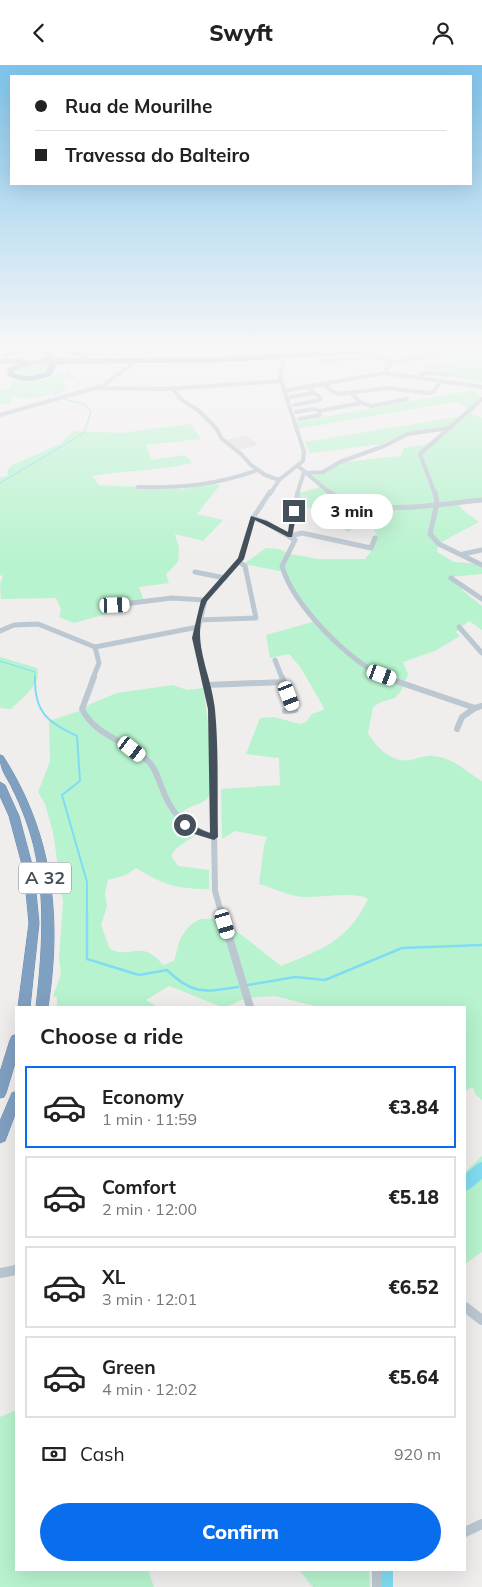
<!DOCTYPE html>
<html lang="en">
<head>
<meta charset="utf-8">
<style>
  body { margin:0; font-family:Mulish,sans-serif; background:#f6f6f6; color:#222; height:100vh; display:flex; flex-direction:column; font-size:19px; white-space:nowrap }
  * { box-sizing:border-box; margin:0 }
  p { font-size:16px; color:#767676 }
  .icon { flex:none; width:28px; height:28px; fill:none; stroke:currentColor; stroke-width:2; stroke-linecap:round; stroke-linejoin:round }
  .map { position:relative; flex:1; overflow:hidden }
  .side { position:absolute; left:15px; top:941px; width:451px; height:565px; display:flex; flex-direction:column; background:#fff; border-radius:0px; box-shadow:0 5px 20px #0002 }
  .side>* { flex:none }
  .banner { position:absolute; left:10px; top:10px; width:462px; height:110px; border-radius:0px; box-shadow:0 5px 20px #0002; display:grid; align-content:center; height:110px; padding:0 25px; background:#fff }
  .end { position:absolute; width:22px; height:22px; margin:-11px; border:6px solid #44515c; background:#fff; box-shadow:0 0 0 2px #fff }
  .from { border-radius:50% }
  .bubble { position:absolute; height:35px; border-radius:18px; background:#fff; box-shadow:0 5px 20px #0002; font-size:16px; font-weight:800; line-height:35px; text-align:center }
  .car { position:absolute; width:15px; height:30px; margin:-15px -8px; border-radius:6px; box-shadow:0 0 4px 1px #0007; background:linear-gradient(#fff 24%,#345 0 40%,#fff 0 76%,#345 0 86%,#fff 0) }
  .banner b { display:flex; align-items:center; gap:18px; height:48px; font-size:19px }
  .banner b+b { border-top:1px solid #e0e0e0 }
  .banner i { width:12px; height:12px; background:#222 }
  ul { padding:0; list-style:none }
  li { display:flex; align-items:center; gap:15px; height:82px; margin:0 10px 8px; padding:0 15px; border:2px solid #e0e0e0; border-radius:0px }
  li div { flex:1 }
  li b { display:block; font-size:19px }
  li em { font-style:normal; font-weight:800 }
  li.current { border-color:#096eee }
  li>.icon { width:45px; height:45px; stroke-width:1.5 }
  h2 { padding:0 25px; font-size:22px; line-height:60px }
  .pay { display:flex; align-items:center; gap:12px; height:55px; padding:0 25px; font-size:19px }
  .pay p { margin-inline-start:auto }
  .cta { display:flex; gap:10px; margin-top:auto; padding:10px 25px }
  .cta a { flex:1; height:58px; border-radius:30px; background:#096eee; color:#fff; font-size:20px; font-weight:800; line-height:58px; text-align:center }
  header { display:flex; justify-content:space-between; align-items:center; height:65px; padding:0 25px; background:#fff; font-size:22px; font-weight:800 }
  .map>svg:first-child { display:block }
</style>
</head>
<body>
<header><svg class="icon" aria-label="back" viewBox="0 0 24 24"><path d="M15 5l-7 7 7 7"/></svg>Swyft<svg class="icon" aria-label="person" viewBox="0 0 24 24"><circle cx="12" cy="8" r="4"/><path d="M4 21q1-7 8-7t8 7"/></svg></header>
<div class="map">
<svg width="482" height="1522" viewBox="0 0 482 1522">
  <rect width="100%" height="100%" fill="#f0eded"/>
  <!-- education -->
  <polygon fill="#e1dedf" points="246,370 258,380 239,385 226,375"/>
  <!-- green -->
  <g fill="#b7f3ce">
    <polygon points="66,283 283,283 283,287 278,287 139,292 90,290"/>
    <path d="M454,283L482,284V317C467,315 435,309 423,301L458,294Z"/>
    <path d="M48,298V305C40,313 22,315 14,307C21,298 38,298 48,298Z"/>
    <path d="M61,306L71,312L61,316L68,325L28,334L12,331L10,340L0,339V325H9L14,315C31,317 47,317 61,306Z"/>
    <path d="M472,325L479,331L476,341L471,349L482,353V434L456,437L464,446L479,457L438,479L437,487L454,497L480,499L482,502V509L451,512L467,523L462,525L482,541V565L469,556L456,567L460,571L435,586L403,597L408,609L401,626L395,633L381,637L373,642L368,668C377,683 391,698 411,695C418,693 427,690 434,691C458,695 463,705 482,716V1035L476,1030L473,1022L465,1026V942H318L275,931L246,933L226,942H222L169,921L146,935L158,942H57V932L53,931L61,909L59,894L63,837L53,767L45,739L38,727L50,696L49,656L82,645L90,639L117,628L173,620L187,625L203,623C207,638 215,723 209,731C201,743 188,737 179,752L197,768C189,777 177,779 171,791L178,801L209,805V824C176,824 164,820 136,803L126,810L108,815L105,828L107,841L101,860L110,884C132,895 141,873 163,900L174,896L180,874L189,861L200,854L220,853L281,901C321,885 348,876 368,834C352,825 316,835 296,831C284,829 271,822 259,819L264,781L267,772L235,766L222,774L221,724L280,720L279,693L246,689L260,653L274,652L300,659L306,657L312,649L323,645L324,643L301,603L289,589L270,593L266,570L316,556L296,531L284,507L244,499L266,483L279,484L290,489L318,494H365L372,485L377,471L373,463L357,459L349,467L331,459L312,444L299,439L300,428L323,421L312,410L323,407L344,397L401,391L404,383L425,380L444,366L442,363L398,372L381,379L310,388L305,377L457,352L472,345L454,337L298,364L297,357Z"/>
    <path d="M191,359L201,374L146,380L152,395L185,390L193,398C160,406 126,405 92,411L99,420L182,424L212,419L220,420L197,449L223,455L203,476L175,469L179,483L178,497L166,509L169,518L139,522L144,536L108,538L106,542L107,549L74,558L59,552L61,545L56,533L1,534L0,519L3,511L0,510V412L8,411L7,406L12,400L61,379L73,366L121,368Z"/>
    <path d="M0,592L37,603C43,619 21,634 11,644L0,643Z"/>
    <polygon points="482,1091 482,1187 465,1199 465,1107"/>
    <polygon points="16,1345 16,1505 148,1505 154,1522 0,1522 0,1352"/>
    <polygon points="299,1505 369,1505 370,1522 313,1522"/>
  </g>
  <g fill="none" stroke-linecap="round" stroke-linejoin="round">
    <!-- stream-far2 -->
    <g stroke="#80dcf3" stroke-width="1">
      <polyline points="71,301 66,308 79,317"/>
      <polyline points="56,331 54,329 62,326"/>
      <polyline points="0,418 84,368 91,347 84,339 63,334"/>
      <polyline points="0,596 35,607 35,613"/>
    </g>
    <!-- stream-far1 -->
    <path stroke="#80dcf3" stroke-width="2" d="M35,612C34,647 47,657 77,671L80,716L62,730L87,817V847"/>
    <!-- stream -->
    <g stroke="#80dcf3" stroke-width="2.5">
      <path d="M87,846V894L139,910L167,905C192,930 205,927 238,922"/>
      <polyline points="248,920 295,912 325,915 402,883 482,880"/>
    </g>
    <!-- river -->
    <g fill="#80dcf3" fill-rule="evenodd">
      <polygon points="482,1097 482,1114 470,1124 465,1126 465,1109 477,1099"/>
      <rect x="373" y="1505" width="20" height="17"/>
    </g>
    <defs>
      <g id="highway">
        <polygon points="25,283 35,283 5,292 2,290"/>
        <path d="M43,283H49L55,300L52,309C38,316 22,318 8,310V304L16,300L42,294L44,295V297L20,302L13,306V308C24,314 36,312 47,307L49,300Z"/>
        <polygon points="56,283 64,283 89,291 86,293 73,290"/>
        <polygon points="383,283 414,283 411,285 213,297 63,298 60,296 63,294 213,293"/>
        <polygon points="478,283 482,283 482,285 479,284"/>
        <polygon points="0,294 24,294 27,296 24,298 0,298"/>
        <path d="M0,690L3,691C53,769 62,852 48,942H36C42,889 46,835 34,782C29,762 22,743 13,725C7,711 0,707 0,690Z"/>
        <polygon points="0,717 5,720 19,751 34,807 39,858 30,942 18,942 29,858 24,807 9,751 0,731"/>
        <polygon points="16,970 16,995 6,1028 4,1032 0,1033 0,1007 10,975 12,971"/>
        <polygon points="16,1027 16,1047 5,1076 0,1078 0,1056 12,1028"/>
      </g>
    </defs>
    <!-- highway casing -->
    <use href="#highway" stroke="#6b8bad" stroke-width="1"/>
    <!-- minor-far4 -->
    <g stroke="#bcc8d1" stroke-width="4">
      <polyline points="143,291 154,283"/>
      <polyline points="326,298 321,296 374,292 393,297"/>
      <polyline points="384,308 393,297 444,290 438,288 427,291"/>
      <polyline points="417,313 425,307 448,310"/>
      <polyline points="322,318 333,327 340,329 386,323 428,328 433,327 441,317"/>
      <polyline points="94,323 167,324 281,316"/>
      <polyline points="172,323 181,334 199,346 216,363 222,374 241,389 251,400 265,410 279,415"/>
      <polyline points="284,326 384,308 482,322"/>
      <polyline points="291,332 314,328"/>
      <polyline points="361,338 372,341 407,334"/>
      <polyline points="294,340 320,335 321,333 306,321"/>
      <polyline points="296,347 314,344 319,346 361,338 351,328"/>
      <polyline points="0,350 102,321 134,298"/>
      <polyline points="299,354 320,350 319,346"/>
      <polyline points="298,401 331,429"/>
      <polyline points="306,408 323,407 340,397 384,381 408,369 449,363"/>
      <path d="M138,422C180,423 218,420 258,405"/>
      <polyline points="270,429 279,415 303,396 304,387 280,312 284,293"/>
      <polyline points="297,429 304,407"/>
      <polyline points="435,429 420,389 482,334"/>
    </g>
    <!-- minor-far3 -->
    <g stroke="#bcc8d1" stroke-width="5">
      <path d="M329,427C368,454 437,439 482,435"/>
      <polyline points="435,427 437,438 430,469 439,479 482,500"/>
      <path d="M253,453L265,457L295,475L282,501C293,540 350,598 387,613"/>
      <polyline points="290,471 302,468 371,483 375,473"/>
      <polyline points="290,471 298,427"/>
      <polyline points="463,489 482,485"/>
      <polyline points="195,507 225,513"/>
      <polyline points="451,513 482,534"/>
      <polyline points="114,545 115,540 172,533 205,535"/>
      <polyline points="199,555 256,553 245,501 239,497"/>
      <polyline points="459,562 482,588"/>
      <polyline points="0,566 14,560 38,559 95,582 198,562"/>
      <polyline points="275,595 282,613"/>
      <polyline points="93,613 99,598 95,582"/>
      <polyline points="205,613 196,573 205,535 241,494 253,453 270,427"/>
    </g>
    <!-- minor-far2 -->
    <g stroke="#bcc8d1" stroke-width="6">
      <path d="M94,612L82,644C96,672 126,675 147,695C154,701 157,710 160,718C171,749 182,761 214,772"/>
      <polyline points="205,612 212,644 215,826 221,847"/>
      <polyline points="282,612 295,645 285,646"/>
      <polyline points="384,612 475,643 482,641"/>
      <polyline points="207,620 284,617"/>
      <polyline points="457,664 462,652 475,643"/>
    </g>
    <!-- minor-far1 -->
    <polyline stroke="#bcc8d1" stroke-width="8" points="221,846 250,942"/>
    <!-- minor -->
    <g stroke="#bcc8d1" stroke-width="10">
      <polyline points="0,1208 16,1205"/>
      <polyline points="465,1242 482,1255"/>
      <polyline points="465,1467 482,1459"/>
      <polyline points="377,1505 377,1522"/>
    </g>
    <!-- highway -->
    <use href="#highway" fill="#80a0c1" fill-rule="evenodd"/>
    <defs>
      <polyline id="highway-bridge" points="42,296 63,296"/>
    </defs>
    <!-- highway-bridge casing -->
    <use href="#highway-bridge" stroke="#6b8bad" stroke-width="7" stroke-linecap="butt"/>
    <!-- minor-bridge -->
    <polyline stroke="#bcc8d1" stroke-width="4" points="284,293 286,287"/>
    <!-- highway-bridge -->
    <use href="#highway-bridge" stroke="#80a0c1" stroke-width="6"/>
  </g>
  <!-- sky -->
  <linearGradient id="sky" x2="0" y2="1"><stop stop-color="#7ec4ec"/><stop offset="0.57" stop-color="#f8f7f7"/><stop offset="1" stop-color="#f8f7f7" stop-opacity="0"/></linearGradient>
  <rect width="482" height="496" fill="url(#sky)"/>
  <!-- route -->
  <path fill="#44515c" d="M294,445L297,446L292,472H288L255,455L244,494L207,536C189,576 211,605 215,645C219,685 217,731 218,772L214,775L191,768L181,760L185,757C194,760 200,765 210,768L208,644L192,573L201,535L238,493L251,451L267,456L288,467L291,446Z"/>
  <g text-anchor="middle" stroke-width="4" stroke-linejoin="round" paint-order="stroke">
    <!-- shield labels -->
    <rect fill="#fff" stroke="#7c858d" stroke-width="1" x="19" y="797.5" width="52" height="31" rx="4"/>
    <g font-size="18" font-weight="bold" fill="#44515c">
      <text x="45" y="819">A 32</text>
    </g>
  </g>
</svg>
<i class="end from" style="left:185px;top:760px"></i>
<i class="end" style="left:294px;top:446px"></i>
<div class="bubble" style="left:311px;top:429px;width:82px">3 min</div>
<i class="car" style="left:115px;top:540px;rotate:88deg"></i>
<i class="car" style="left:382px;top:610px;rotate:110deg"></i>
<i class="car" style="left:289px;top:631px;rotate:159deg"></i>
<i class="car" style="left:132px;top:684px;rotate:128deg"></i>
<i class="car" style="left:225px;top:859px;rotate:163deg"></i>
<div class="banner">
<b><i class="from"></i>Rua de Mourilhe</b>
<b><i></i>Travessa do Balteiro</b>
</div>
<section class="side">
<h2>Choose a ride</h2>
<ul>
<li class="current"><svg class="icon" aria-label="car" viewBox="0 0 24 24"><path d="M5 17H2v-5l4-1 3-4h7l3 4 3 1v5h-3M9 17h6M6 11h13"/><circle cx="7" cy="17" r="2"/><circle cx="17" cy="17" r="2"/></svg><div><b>Economy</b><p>1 min · 11:59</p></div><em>€3.84</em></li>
<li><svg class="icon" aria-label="car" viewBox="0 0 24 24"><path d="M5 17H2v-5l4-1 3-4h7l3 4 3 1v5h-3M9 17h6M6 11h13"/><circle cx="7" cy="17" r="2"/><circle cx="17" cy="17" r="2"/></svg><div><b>Comfort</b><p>2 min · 12:00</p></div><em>€5.18</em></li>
<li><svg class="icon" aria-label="car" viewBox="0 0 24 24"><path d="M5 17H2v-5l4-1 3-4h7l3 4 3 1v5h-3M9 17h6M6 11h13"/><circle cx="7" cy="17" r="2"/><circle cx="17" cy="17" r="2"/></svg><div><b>XL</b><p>3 min · 12:01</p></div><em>€6.52</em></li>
<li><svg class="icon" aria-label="car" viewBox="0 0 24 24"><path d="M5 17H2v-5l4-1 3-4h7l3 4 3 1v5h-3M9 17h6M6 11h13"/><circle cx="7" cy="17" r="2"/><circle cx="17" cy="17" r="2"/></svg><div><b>Green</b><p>4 min · 12:02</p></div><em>€5.64</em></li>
</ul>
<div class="pay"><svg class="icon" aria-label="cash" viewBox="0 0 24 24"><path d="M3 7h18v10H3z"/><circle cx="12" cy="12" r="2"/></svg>Cash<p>920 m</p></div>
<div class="cta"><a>Confirm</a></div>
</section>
</div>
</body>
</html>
